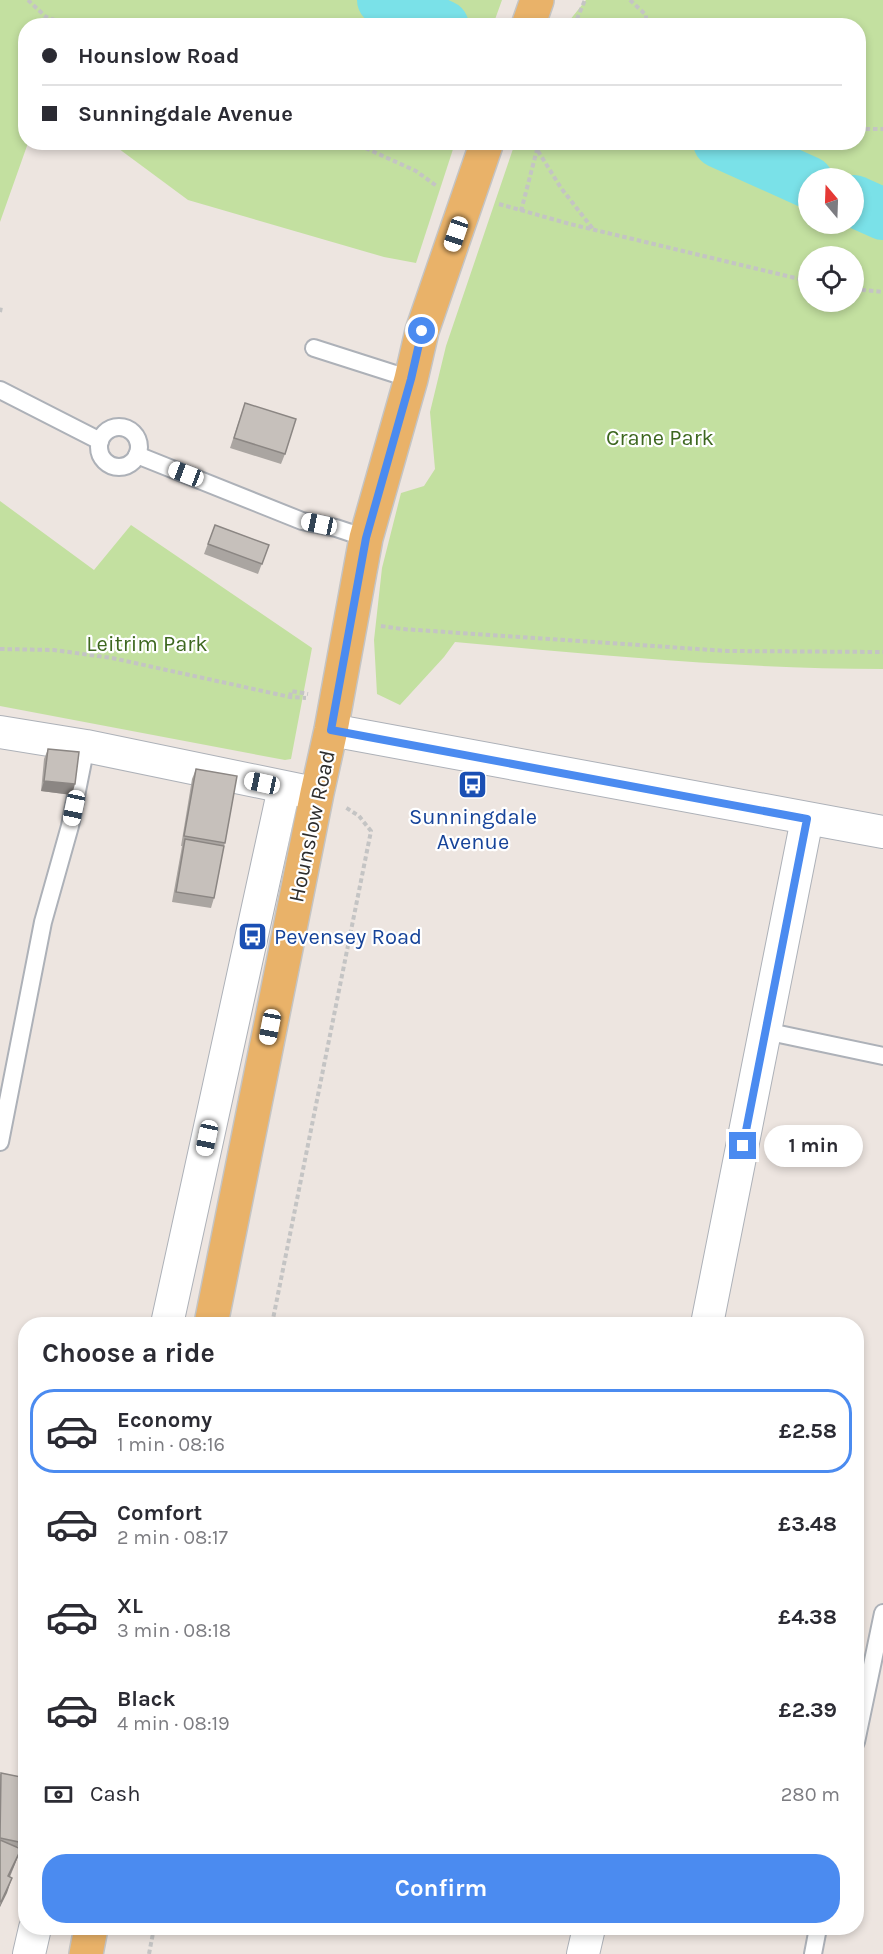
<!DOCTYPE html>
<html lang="en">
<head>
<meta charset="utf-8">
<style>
  body { margin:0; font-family:Karla,sans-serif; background:#f7f7f7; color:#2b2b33; height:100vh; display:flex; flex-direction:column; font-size:22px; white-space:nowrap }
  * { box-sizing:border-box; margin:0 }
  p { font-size:20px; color:#7c7c81 }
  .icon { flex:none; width:33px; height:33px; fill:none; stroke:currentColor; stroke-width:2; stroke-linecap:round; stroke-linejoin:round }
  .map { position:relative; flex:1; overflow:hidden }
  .sheet { position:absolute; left:18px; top:1317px; width:846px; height:618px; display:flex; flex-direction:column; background:#fff; border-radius:24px; box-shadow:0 3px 9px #0003 }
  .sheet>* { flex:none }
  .guide { position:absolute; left:18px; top:18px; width:848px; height:132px; border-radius:24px; box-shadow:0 3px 9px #0003; display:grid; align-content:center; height:132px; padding:0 24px; background:#fff }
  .needle { width:39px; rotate:341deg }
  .fabs { position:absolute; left:798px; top:168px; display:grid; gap:12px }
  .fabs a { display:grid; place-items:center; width:66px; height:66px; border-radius:50%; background:#fff; box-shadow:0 3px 9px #0003; font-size:30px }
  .end { position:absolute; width:27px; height:27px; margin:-14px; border:8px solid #4b8bf0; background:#fff; box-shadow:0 0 0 3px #fff }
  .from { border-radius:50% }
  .bubble { position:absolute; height:42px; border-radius:21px; background:#fff; box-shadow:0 3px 9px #0003; font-size:20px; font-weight:700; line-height:42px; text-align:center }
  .car { position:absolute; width:18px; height:36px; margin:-18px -9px; border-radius:8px; box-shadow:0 0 4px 2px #0007; background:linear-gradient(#fff 24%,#345 0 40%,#fff 0 76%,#345 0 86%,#fff 0) }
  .guide b { display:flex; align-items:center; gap:21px; height:57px; font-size:22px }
  .guide b+b { border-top:2px solid #e1e1e2 }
  .guide i { width:15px; height:15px; background:#2b2b33 }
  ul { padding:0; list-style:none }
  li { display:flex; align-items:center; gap:18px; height:84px; margin:0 12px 9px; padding:0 12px; border:3px solid transparent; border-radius:24px }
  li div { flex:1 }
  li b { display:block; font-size:22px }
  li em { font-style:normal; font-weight:700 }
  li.selected { border-color:#4b8bf0 }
  li>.icon { width:54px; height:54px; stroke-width:1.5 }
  h2 { padding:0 24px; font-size:27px; line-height:72px }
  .pay { display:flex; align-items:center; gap:15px; height:66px; padding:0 24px; font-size:22px }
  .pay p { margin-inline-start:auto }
  .action { display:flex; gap:12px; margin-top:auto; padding:12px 24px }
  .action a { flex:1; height:69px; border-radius:24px; background:#4b8bf0; color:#fff; font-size:24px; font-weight:700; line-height:69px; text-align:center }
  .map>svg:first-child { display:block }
</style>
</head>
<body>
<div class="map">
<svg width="883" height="1954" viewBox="0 0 883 1954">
  <rect width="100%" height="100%" fill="#ede5e0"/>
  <!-- green -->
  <g fill="#c3e0a0" fill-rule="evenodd">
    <polygon points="0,0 502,0 493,25 26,26 26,142 28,143 0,222"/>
    <path d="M586,0H883V669C740,669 597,655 455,642L444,657L400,705L377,694L374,640L382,568L401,493L424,486L435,469L430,412L446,346L515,143L858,142V26L569,25V21ZM808,178H854V224H808ZM854,256V302H808V256Z"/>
    <polygon points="111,143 455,143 416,263 384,257 188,200"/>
    <polygon points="0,501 94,570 131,525 312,648 291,759 285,760 0,706"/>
  </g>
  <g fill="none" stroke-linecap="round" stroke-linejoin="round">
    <!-- river -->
    <g stroke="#7ae1e8" stroke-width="52">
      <polyline points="383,0 443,26"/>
      <polyline points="719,142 808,182"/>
      <polyline points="854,201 883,214"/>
    </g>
    <defs>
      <g id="service">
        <polyline points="314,348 411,379"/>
        <polyline points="0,390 100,441"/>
        <circle cx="119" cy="447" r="20"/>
        <polyline points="137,455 302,521 336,528 366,538"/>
        <polyline points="765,1031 883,1056"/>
        <polyline points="0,1142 43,922 70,826 86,746"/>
        <polyline points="856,1742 883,1613"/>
        <polyline points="813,1954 818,1928"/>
      </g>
      <g id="minor">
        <polyline points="331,730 883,832"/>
        <polyline points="0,732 86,746 304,791"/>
        <polyline points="167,1324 284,788"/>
        <polyline points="707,1324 807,819"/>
        <polyline points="29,1954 35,1928"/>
        <polyline points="583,1954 589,1928"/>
      </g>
      <g id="primary">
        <polyline points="528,26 537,0"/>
        <polyline points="211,1324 317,793 331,730 366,538 411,379 422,331 487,142"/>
        <polyline points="86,1954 91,1928"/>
      </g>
    </defs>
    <!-- service casing -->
    <use href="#service" stroke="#adb1b8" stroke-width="20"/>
    <!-- minor casing -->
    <use href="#minor" stroke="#adb1b8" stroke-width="34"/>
    <!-- primary casing -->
    <use href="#primary" stroke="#c4c4c4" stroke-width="36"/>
    <!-- path -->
    <g stroke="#c4c4c4" stroke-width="4" stroke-dasharray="4.5 3" stroke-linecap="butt">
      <polyline points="28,0 46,17 73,26"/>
      <polyline points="630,0 646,15 646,26"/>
      <polyline points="574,26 585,0"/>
      <polyline points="858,129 883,129"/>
      <polyline points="352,142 416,171 438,187"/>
      <polyline points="538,151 561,188 593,229"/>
      <polyline points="499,204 570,224 808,281"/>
      <polyline points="521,211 539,142"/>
      <polyline points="854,289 883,292"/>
      <polyline points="0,312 1,307"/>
      <polyline points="381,626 402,629 727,651 883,652"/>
      <polyline points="0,649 54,650 112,658 290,697 306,698"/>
      <polyline points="290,697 291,691 308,694"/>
      <polyline points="272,1324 371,831 359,816 345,807"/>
      <polyline points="149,1954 154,1928"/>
    </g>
    <!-- service -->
    <use href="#service" stroke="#fff" stroke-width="16"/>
    <!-- minor -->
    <use href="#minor" stroke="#fff" stroke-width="32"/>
    <!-- primary -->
    <use href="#primary" stroke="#e9b269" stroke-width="33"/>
  </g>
  <!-- wall -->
  <g fill="#aaa5a1">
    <polygon points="245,403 285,454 281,464 230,448"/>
    <polygon points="215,525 269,545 258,574 204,554"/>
    <polygon points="48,749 72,795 41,791 44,759"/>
    <polygon points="196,769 225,843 223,849 214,898 211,908 172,902 182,846 181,846 192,779"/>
    <polygon points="0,1774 26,1778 26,1832 22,1841 20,1841 17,1848 21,1849 10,1877 0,1907"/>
  </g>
  <!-- shaded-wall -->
  <g fill="#8b8683">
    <polygon points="44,781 75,784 72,795 41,791"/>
    <polygon points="26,1828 26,1832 22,1841 18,1840 22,1830"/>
    <polygon points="21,1849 15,1864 3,1891 8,1876"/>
    <polygon points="12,1878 7,1893 0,1907 0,1905"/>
  </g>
  <!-- building -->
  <g fill="#c6c0bb" stroke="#8b8683" stroke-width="1.5">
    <polygon points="245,403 296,419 285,454 234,438"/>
    <polygon points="215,525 269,545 262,564 208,544"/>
    <polygon points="48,749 79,752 75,784 44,781"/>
    <polygon points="196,769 237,776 225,843 184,836"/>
    <polygon points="185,839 224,846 214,898 176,892"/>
    <polygon points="1,1773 26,1778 26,1830 22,1830 19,1842 0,1838"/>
    <polygon points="0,1840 21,1849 8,1876 12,1878 1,1902 0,1901"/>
  </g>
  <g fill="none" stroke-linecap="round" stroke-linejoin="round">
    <!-- route -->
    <polyline stroke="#4b8bf0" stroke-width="8" points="422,331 411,379 366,538 331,730 807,819 743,1146"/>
  </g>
  <!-- icons -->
  <defs>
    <symbol id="bus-square" viewBox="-11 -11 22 22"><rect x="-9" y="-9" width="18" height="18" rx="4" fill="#1a4fb4" stroke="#fff"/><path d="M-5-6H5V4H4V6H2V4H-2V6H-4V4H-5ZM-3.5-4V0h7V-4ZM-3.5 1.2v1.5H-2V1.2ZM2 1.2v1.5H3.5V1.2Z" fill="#fff"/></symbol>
  </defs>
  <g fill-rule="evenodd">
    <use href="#bus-square" x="456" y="768" width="33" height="33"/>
    <use href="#bus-square" x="236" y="920" width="33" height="33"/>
  </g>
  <g text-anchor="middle" stroke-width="4.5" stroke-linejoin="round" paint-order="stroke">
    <!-- park labels -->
    <g font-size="22" fill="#3d671f" stroke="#fff">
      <text x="660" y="445">Crane Park</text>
      <text x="147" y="651">Leitrim Park</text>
    </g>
    <!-- transit labels -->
    <g font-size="22" fill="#164399" stroke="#fff">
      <text x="473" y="824">Sunningdale<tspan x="473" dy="25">Avenue</tspan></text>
      <text x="274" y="944" text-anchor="start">Pevensey Road</text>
    </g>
    <!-- street labels -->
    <g font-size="22" fill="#2d2d2d" stroke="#fff">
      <text transform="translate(311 826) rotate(-78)" y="8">Hounslow Road</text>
    </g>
  </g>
</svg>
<div class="fabs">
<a><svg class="needle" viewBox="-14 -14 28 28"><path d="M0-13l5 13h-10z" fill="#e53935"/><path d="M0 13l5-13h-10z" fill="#7c7c81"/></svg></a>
<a><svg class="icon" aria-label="locate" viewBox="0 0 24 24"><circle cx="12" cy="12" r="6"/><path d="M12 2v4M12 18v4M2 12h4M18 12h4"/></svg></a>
</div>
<i class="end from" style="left:422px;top:331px"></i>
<i class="end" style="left:743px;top:1146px"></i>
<div class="bubble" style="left:764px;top:1125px;width:99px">1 min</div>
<i class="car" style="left:456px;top:234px;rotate:199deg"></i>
<i class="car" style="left:186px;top:474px;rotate:291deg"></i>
<i class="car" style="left:319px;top:524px;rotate:282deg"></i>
<i class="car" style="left:262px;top:783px;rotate:282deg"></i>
<i class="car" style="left:74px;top:808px;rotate:192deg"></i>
<i class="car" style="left:270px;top:1027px;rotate:191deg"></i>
<i class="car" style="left:207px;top:1138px;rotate:192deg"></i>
<div class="guide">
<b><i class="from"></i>Hounslow Road</b>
<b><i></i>Sunningdale Avenue</b>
</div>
<section class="sheet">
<h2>Choose a ride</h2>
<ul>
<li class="selected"><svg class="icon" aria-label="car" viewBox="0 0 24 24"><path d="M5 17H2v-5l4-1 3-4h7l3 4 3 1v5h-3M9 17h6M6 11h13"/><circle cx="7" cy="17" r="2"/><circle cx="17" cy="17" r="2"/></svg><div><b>Economy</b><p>1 min · 08:16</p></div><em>£2.58</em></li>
<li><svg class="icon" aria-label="car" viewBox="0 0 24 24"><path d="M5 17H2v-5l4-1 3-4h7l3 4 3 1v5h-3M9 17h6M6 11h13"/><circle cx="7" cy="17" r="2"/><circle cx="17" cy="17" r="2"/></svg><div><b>Comfort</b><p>2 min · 08:17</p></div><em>£3.48</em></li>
<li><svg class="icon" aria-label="car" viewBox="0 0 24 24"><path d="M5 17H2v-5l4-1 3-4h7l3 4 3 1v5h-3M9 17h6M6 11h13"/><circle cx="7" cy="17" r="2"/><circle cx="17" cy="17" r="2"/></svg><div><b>XL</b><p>3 min · 08:18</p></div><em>£4.38</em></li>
<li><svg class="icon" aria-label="car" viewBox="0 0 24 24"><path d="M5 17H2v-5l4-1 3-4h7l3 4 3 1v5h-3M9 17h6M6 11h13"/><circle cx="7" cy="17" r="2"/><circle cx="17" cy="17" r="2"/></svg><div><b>Black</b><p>4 min · 08:19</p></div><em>£2.39</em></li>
</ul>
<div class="pay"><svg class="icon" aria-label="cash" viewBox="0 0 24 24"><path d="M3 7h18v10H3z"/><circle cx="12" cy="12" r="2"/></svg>Cash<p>280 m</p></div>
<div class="action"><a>Confirm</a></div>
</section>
</div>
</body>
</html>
